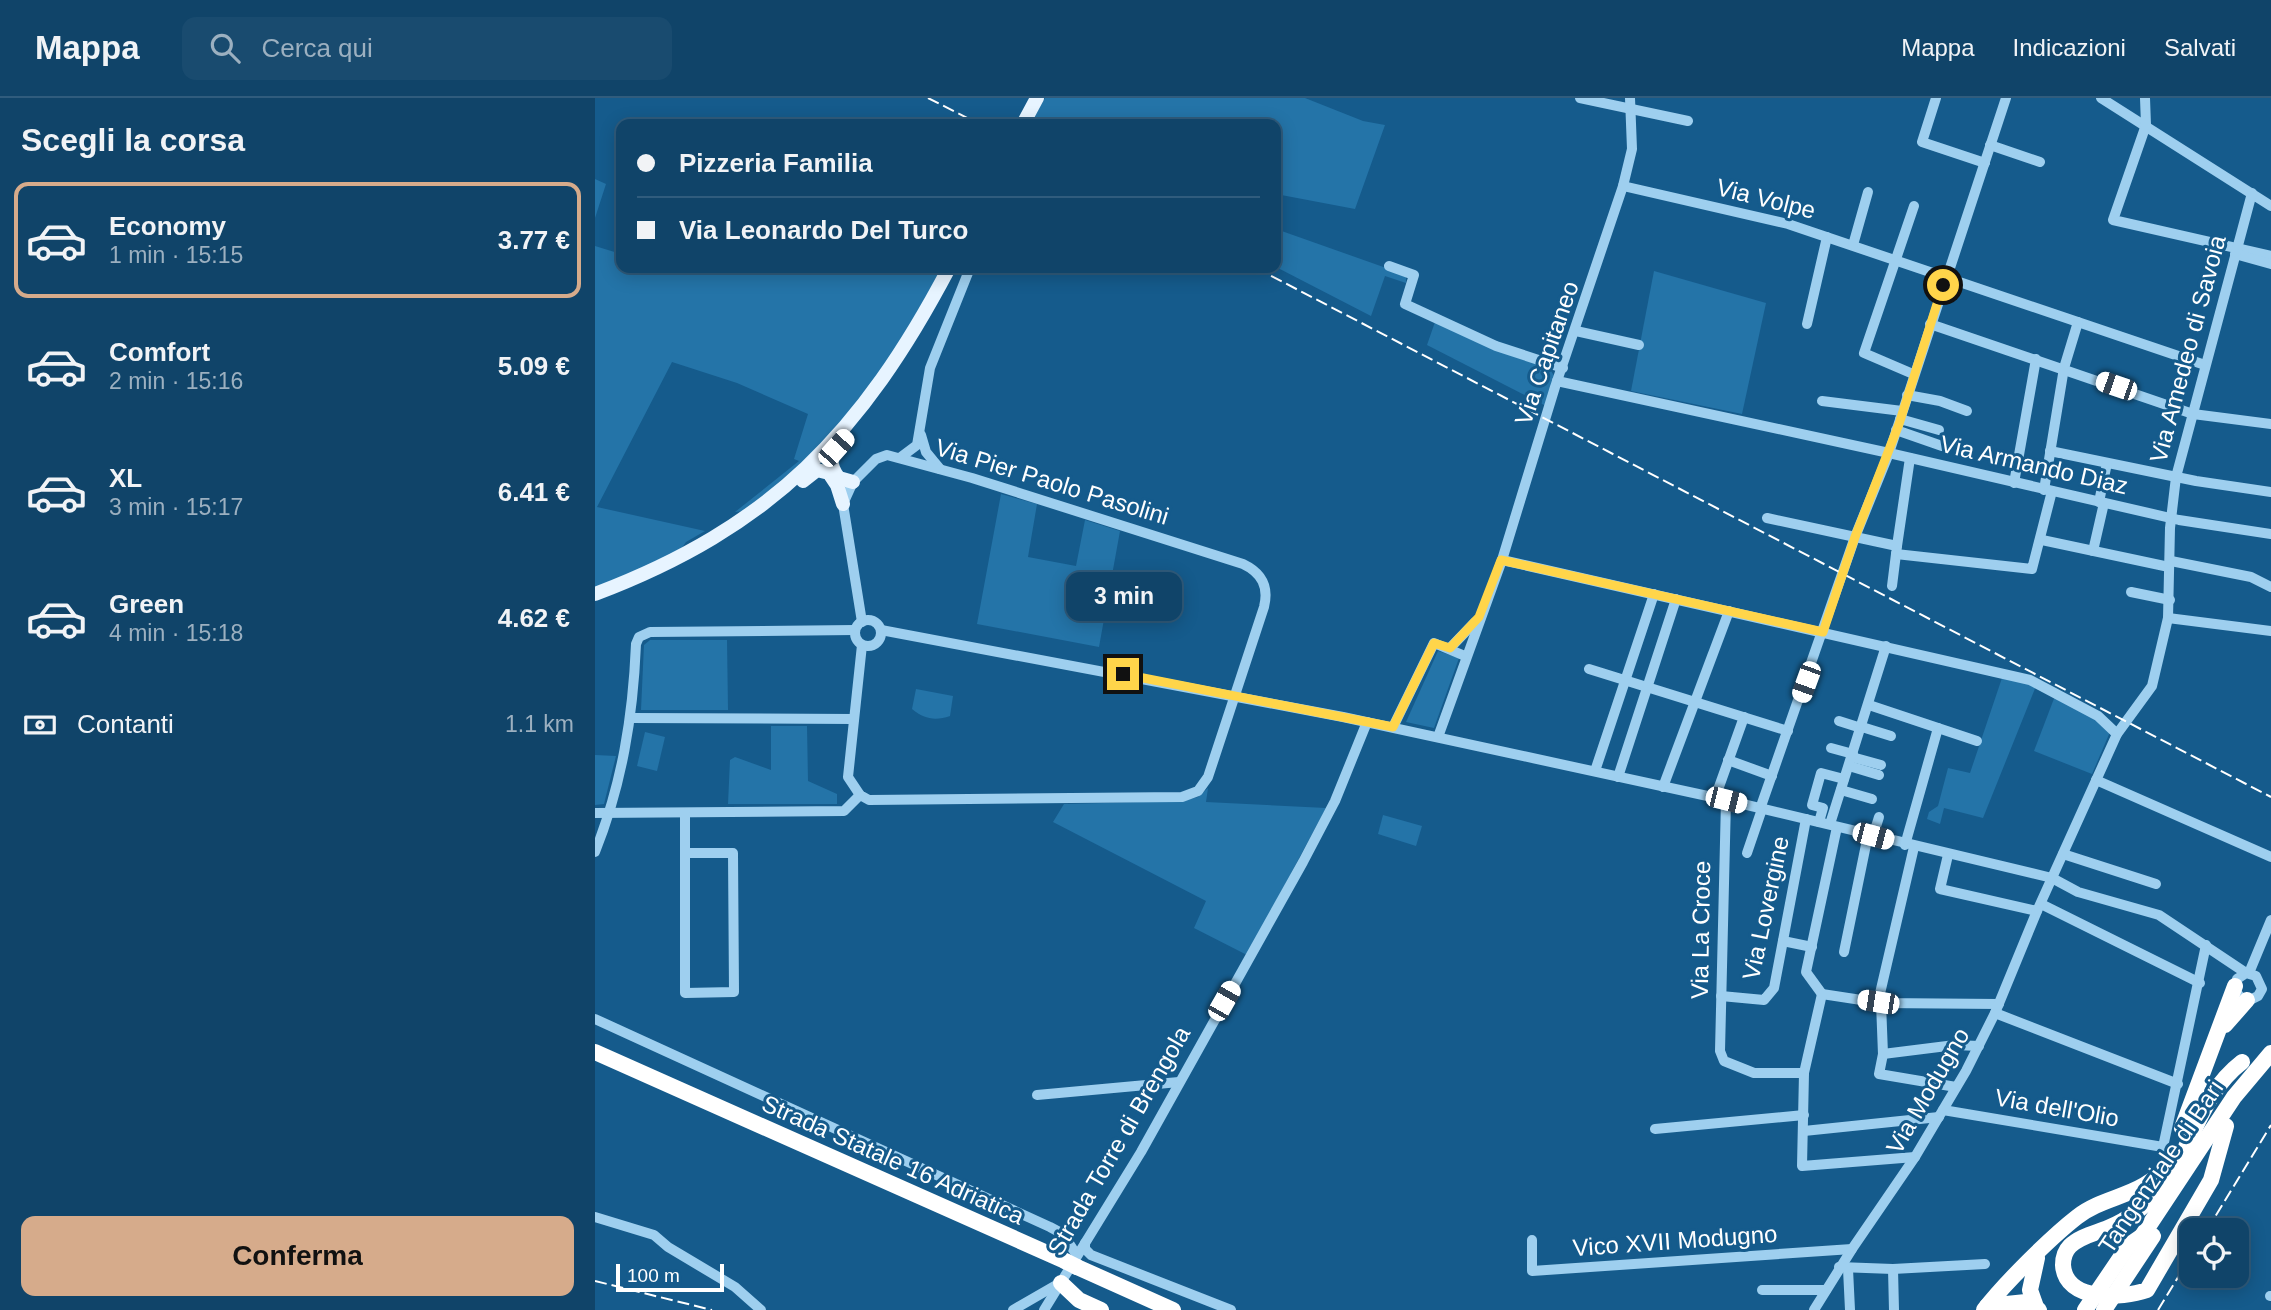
<!DOCTYPE html>
<html lang="it">
<head>
<meta charset="utf-8">
<style>
  body { margin:0; font-family:Arial,sans-serif; background:#194b6f; color:#f1f3f6; height:100vh; display:flex; flex-direction:column; font-size:26px; white-space:nowrap }
  * { box-sizing:border-box; margin:0 }
  p { font-size:23px; color:#9cb0c0 }
  .icon { flex:none; width:38px; height:38px; fill:none; stroke:currentColor; stroke-width:2; stroke-linecap:round; stroke-linejoin:round }
  .map { position:relative; flex:1; overflow:hidden }
  .details { display:flex; flex-direction:column; background:#104469; width:595px }
  .details>* { flex:none }
  .guide { position:absolute; left:21px; top:21px; width:665px; height:154px; border-radius:14px; box-shadow:0 4px 18px #0003,0 0 0 2px #305c7d; display:grid; align-content:center; height:154px; padding:0 21px; background:#104469 }
  .tools { position:absolute; left:1584px; top:1120px; display:grid; gap:14px }
  .tools a { display:grid; place-items:center; width:70px; height:70px; border-radius:14px; background:#104469; box-shadow:0 4px 18px #0003,0 0 0 2px #305c7d; font-size:35px }
  .scale { position:absolute; left:21px; bottom:18px; width:108px; box-sizing:border-box; padding-left:7px; border:4px solid #fff; border-top:0; font-size:19px; line-height:24px; white-space:nowrap; color:#fff; -webkit-text-stroke:5px #155b8c; paint-order:stroke }
  .end { position:absolute; width:32px; height:32px; margin:-16px; border:9px solid #ffd54a; background:#111; box-shadow:0 0 0 4px #111 }
  .from { border-radius:50% }
  .bubble { position:absolute; height:49px; border-radius:14px; background:#104469; box-shadow:0 4px 18px #0003,0 0 0 2px #305c7d; font-size:23px; font-weight:700; line-height:49px; text-align:center }
  .car { position:absolute; width:21px; height:42px; margin:-21px -10px; border-radius:9px; box-shadow:0 0 5px 2px #0007; background:linear-gradient(#fff 24%,#345 0 40%,#fff 0 76%,#345 0 86%,#fff 0) }
  .guide b { display:flex; align-items:center; gap:24px; height:66px; font-size:26px }
  .guide b+b { border-top:2px solid #305c7d }
  .guide i { width:18px; height:18px; background:#f1f3f6 }
  ul { padding:0; list-style:none }
  li { display:flex; align-items:center; gap:21px; height:116px; margin:0 14px 10px; padding:0 7px; border:4px solid transparent; border-radius:14px }
  li div { flex:1 }
  li b { display:block; font-size:26px }
  li em { font-style:normal; font-weight:700 }
  li.current { border-color:#d6ab8b }
  li>.icon { width:63px; height:63px; stroke-width:1.5 }
  h2 { padding:0 21px; font-size:32px; line-height:84px }
  .pay { display:flex; align-items:center; gap:18px; height:77px; padding:0 21px; font-size:26px }
  .pay p { margin-inline-start:auto }
  .action { display:flex; gap:14px; margin-top:auto; padding:14px 21px }
  .action a { flex:1; height:80px; border-radius:14px; background:#d6ab8b; color:#111; font-size:28px; font-weight:700; line-height:80px; text-align:center }
  header { display:flex; align-items:center; gap:42px; box-sizing:border-box; height:98px; padding:0 35px; background:#104469; border-bottom:2px solid #305c7d }
  header strong { font-size:33px }
  nav { display:flex; gap:38px; margin-inline-start:auto; font-size:24px }
  .search { width:490px; height:63px; background:#194b6f; display:flex; align-items:center; gap:18px; box-sizing:border-box; padding:0 24px; border-radius:14px; color:#9cb0c0; font-size:26px }
  main { display:flex; flex:1; min-height:0 }
  .map>svg:first-child { display:block }
</style>
</head>
<body>
<header>
<strong>Mappa</strong>
<div class="search"><svg class="icon" aria-label="search" viewBox="0 0 24 24"><circle cx="10" cy="10" r="6"/><path d="M15 15l6 6"/></svg>Cerca qui</div>
<nav><a>Mappa</a><a>Indicazioni</a><a>Salvati</a></nav>
</header>
<main>
<section class="details">
<h2>Scegli la corsa</h2>
<ul>
<li class="current"><svg class="icon" aria-label="car" viewBox="0 0 24 24"><path d="M5 17H2v-5l4-1 3-4h7l3 4 3 1v5h-3M9 17h6M6 11h13"/><circle cx="7" cy="17" r="2"/><circle cx="17" cy="17" r="2"/></svg><div><b>Economy</b><p>1 min · 15:15</p></div><em>3.77 €</em></li>
<li><svg class="icon" aria-label="car" viewBox="0 0 24 24"><path d="M5 17H2v-5l4-1 3-4h7l3 4 3 1v5h-3M9 17h6M6 11h13"/><circle cx="7" cy="17" r="2"/><circle cx="17" cy="17" r="2"/></svg><div><b>Comfort</b><p>2 min · 15:16</p></div><em>5.09 €</em></li>
<li><svg class="icon" aria-label="car" viewBox="0 0 24 24"><path d="M5 17H2v-5l4-1 3-4h7l3 4 3 1v5h-3M9 17h6M6 11h13"/><circle cx="7" cy="17" r="2"/><circle cx="17" cy="17" r="2"/></svg><div><b>XL</b><p>3 min · 15:17</p></div><em>6.41 €</em></li>
<li><svg class="icon" aria-label="car" viewBox="0 0 24 24"><path d="M5 17H2v-5l4-1 3-4h7l3 4 3 1v5h-3M9 17h6M6 11h13"/><circle cx="7" cy="17" r="2"/><circle cx="17" cy="17" r="2"/></svg><div><b>Green</b><p>4 min · 15:18</p></div><em>4.62 €</em></li>
</ul>
<div class="pay"><svg class="icon" aria-label="cash" viewBox="0 0 24 24"><path d="M3 7h18v10H3z"/><circle cx="12" cy="12" r="2"/></svg>Contanti<p>1.1 km</p></div>
<div class="action"><a>Conferma</a></div>
</section>
<div class="map">
<svg width="1676" height="1212" viewBox="0 0 1676 1212">
  <rect width="100%" height="100%" fill="#155b8c"/>
  <!-- green -->
  <g fill="#2474a8">
    <polygon points="450,0 710,0 768,23 790,27 760,111 681,96 681,26 435,26"/>
    <polygon points="0,81 11,86 0,120"/>
    <polygon points="681,131 811,177 811,185 790,178 776,218 681,169"/>
    <polygon points="0,148 26,156 26,170 347,170 286,277 217,356 150,413 140,414 204,363 199,361 213,316 142,285 77,264 2,409 110,433 91,444 84,454 0,490"/>
    <polygon points="1059,173 1171,205 1147,316 1036,293"/>
    <polygon points="840,224 954,270 960,279 951,308 832,247"/>
    <polygon points="406,396 442,406 433,459 481,468 490,422 525,433 504,549 382,526"/>
    <polygon points="55,542 132,542 133,612 46,612 49,547"/>
    <polygon points="843,553 864,560 839,630 811,624"/>
    <polygon points="1408,577 1441,588 1388,720 1349,710 1345,726 1332,721 1334,714 1343,708 1353,670 1375,675"/>
    <path d="M321,591L358,598L355,618C340,623 329,621 317,611Z"/>
    <polygon points="1460,598 1499,618 1515,634 1497,676 1439,653"/>
    <polygon points="176,628 212,628 213,683 242,696 242,706 133,706 135,662 140,659 176,672"/>
    <polygon points="50,634 70,639 62,673 42,668"/>
    <polygon points="0,657 21,658 9,706 0,707"/>
    <polygon points="613,690 611,704 731,710 652,857 599,830 611,803 458,724 469,706 588,703 603,699"/>
    <polygon points="788,717 827,728 821,748 783,736"/>
  </g>
  <g fill="none" stroke-linecap="round" stroke-linejoin="round">
    <!-- minor -->
    <g stroke="#9ecfef" stroke-width="10">
      <polyline points="985,0 1093,23"/>
      <polyline points="1341,0 1327,44 1390,65"/>
      <polyline points="1506,0 1676,108"/>
      <polyline points="1550,0 1551,27 1518,122 1676,158"/>
      <polyline points="1395,47 1445,64"/>
      <polyline points="1028,88 1193,126 1610,267"/>
      <polyline points="1258,147 1273,94"/>
      <polyline points="1640,156 1676,166"/>
      <polyline points="794,168 819,177 810,206 901,248 968,270"/>
      <polyline points="1212,226 1232,139"/>
      <polyline points="1335,226 1598,316 1676,326"/>
      <polyline points="981,233 1044,247"/>
      <polyline points="1318,276 1269,255 1319,108"/>
      <polyline points="962,283 1294,355 1584,422 1676,436"/>
      <polyline points="1312,297 1345,303 1372,313"/>
      <polyline points="1227,303 1307,313"/>
      <polyline points="1305,321 1344,332"/>
      <polyline points="1301,332 1347,348"/>
      <polyline points="326,337 331,354 345,371"/>
      <polyline points="1455,353 1601,383 1676,394"/>
      <polyline points="306,359 322,347 335,270 375,170"/>
      <polyline points="1419,385 1441,261"/>
      <polyline points="1449,392 1469,270 1483,224"/>
      <polyline points="1504,404 1512,365"/>
      <polyline points="1172,420 1302,448 1297,488"/>
      <polyline points="1447,442 1574,469"/>
      <polyline points="1302,448 1315,360"/>
      <polyline points="1498,453 1509,405"/>
      <polyline points="1301,456 1437,471 1457,393"/>
      <polyline points="907,462 1435,582 1503,618 1522,636"/>
      <polyline points="1576,463 1656,479 1676,489"/>
      <polyline points="1536,494 1575,502"/>
      <polyline points="1573,520 1676,533"/>
      <circle cx="273" cy="535" r="13"/>
      <path d="M267,524L248,406L258,384L281,361L292,357L377,380L648,466C667,475 674,489 669,509L613,679L603,693L587,699L274,702L265,697L253,679L267,547"/>
      <polyline points="286,532 748,619 1131,702 1457,780 1483,794 1564,817 1651,875 1661,878 1667,891 1663,898 1655,902 1645,899 1640,892 1642,881 1651,875"/>
      <polyline points="855,550 880,524"/>
      <polyline points="994,571 1193,633"/>
      <polyline points="1274,607 1382,643"/>
      <polyline points="36,620 259,621"/>
      <polyline points="1244,623 1266,630"/>
      <polyline points="798,629 839,545 870,558"/>
      <polyline points="1267,629 1296,638"/>
      <polyline points="843,639 907,462 960,289 1028,88 1037,51 1035,0"/>
      <polyline points="1236,650 1258,656"/>
      <polyline points="1257,659 1286,667"/>
      <polyline points="1133,662 1177,678"/>
      <polyline points="1254,668 1284,677"/>
      <polyline points="1000,673 1059,496"/>
      <polyline points="1023,679 1081,501"/>
      <polyline points="1501,682 1676,759"/>
      <polyline points="1068,689 1134,513"/>
      <polyline points="1246,692 1277,701"/>
      <polyline points="1120,700 1149,619"/>
      <polyline points="1131,702 1125,953 1129,963 1159,975 1209,975"/>
      <polyline points="1165,711 1260,439 1294,355 1411,0"/>
      <polyline points="0,715 249,713 265,697"/>
      <polyline points="1224,724 1228,710 1217,707 1226,675 1249,681"/>
      <polyline points="1235,726 1291,548"/>
      <polyline points="1278,738 1284,719"/>
      <polyline points="1310,747 1343,630"/>
      <path d="M0,754C27,686 38,619 41,546L44,539L55,534L260,532"/>
      <polyline points="90,755 138,755 139,894 90,895 90,715"/>
      <polyline points="1152,755 1167,711"/>
      <polyline points="1468,756 1561,786"/>
      <polyline points="1353,757 1345,791 1442,813"/>
      <polyline points="1446,806 1605,885"/>
      <polyline points="1188,843 1217,849"/>
      <polyline points="1249,854 1273,737"/>
      <polyline points="1654,875 1676,822"/>
      <polyline points="1227,896 1209,975 1207,1068 1320,1059"/>
      <polyline points="1227,896 1211,874 1242,729"/>
      <polyline points="1227,896 1286,905 1404,906"/>
      <polyline points="1126,898 1169,902 1179,890 1211,721"/>
      <polyline points="1283,904 1319,749"/>
      <polyline points="1286,905 1288,956 1284,976 1361,989"/>
      <polyline points="1400,915 1583,986"/>
      <polyline points="0,921 455,1129 468,1136 481,1156"/>
      <polyline points="1288,956 1360,947 1384,948"/>
      <polyline points="442,997 584,984"/>
      <polyline points="1348,1012 1568,1049 1611,847"/>
      <polyline points="1060,1031 1209,1017"/>
      <polyline points="1209,1033 1344,1019"/>
      <polyline points="0,1119 59,1137 73,1149 140,1189 166,1212"/>
      <polyline points="937,1142 937,1173 1257,1151"/>
      <polyline points="490,1145 490,1151 496,1157 636,1212"/>
      <polyline points="1244,1169 1298,1171 1390,1166"/>
      <polyline points="1253,1171 1255,1212"/>
      <polyline points="1298,1171 1299,1212"/>
      <polyline points="1167,1192 1231,1192"/>
      <polyline points="1675,1198 1676,1198"/>
      <polyline points="418,1212 463,1186"/>
      <polyline points="449,1212 546,1054 708,764 740,703 772,624"/>
      <polyline points="1219,1212 1257,1151 1320,1059 1371,973 1400,915 1442,813 1522,636 1557,588 1573,520 1575,430 1581,379 1657,95"/>
    </g>
    <!-- major -->
    <g stroke="#e7f4ff" stroke-width="14">
      <polyline points="428,26 442,0"/>
      <path d="M248,343C236,356 232,366 244,380L258,384"/>
      <polyline points="208,383 222,372 234,375 242,387 248,406"/>
      <path d="M0,496C177,429 267,335 354,170"/>
    </g>
    <!-- highway -->
    <g stroke="#fff" stroke-width="16">
      <polyline points="1630,927 1652,902"/>
      <polyline points="0,954 470,1163"/>
      <path d="M1631,1028L1616,1082L1552,1192C1527,1201 1470,1204 1468,1167C1468,1160 1470,1153 1475,1148C1485,1138 1501,1135 1513,1130C1535,1121 1553,1106 1567,1088C1600,1048 1603,998 1647,964"/>
      <polyline points="1587,1030 1640,888"/>
      <polyline points="1547,1138 1639,999 1676,955"/>
      <polyline points="482,1169 578,1212"/>
      <polyline points="466,1185 484,1202 506,1212"/>
      <polyline points="1392,1208 1431,1204 1444,1212"/>
      <polyline points="1441,1209 1435,1192 1442,1160"/>
      <path d="M1389,1212C1409,1186 1455,1140 1482,1119C1511,1096 1552,1099 1573,1064"/>
    </g>
    <!-- rail -->
    <g stroke="#fff" stroke-width="2" stroke-dasharray="12 5" stroke-linecap="butt">
      <polyline points="333,0 384,26"/>
      <polyline points="661,170 1676,699"/>
      <polyline points="1612,1132 1676,1027"/>
      <polyline points="0,1183 117,1212"/>
      <polyline points="1563,1212 1596,1158"/>
    </g>
    <!-- highway-bridge -->
    <g stroke="#fff" stroke-width="16">
      <polyline points="470,1163 482,1169"/>
      <polyline points="1490,1212 1534,1147 1547,1138"/>
      <polyline points="1509,1212 1558,1138"/>
    </g>
  </g>
  <g fill="none" stroke-linecap="round" stroke-linejoin="round">
    <!-- route -->
    <polyline stroke="#ffd54a" stroke-width="9" points="528,576 798,629 839,545 855,550 884,519 906,462 1228,534 1260,439 1304,326 1348,187"/>
  </g>
  <g text-anchor="middle" stroke-width="6" stroke-linejoin="round" paint-order="stroke">
    <!-- street labels -->
    <g font-size="24" fill="#fff" stroke="#155b8c">
      <text transform="translate(1171 101) rotate(14)" y="8">Via Volpe</text>
      <text transform="translate(1593 251) rotate(-75)" y="8">Via Amedeo di Savoia</text>
      <text transform="translate(952 255) rotate(-71)" y="8">Via Capitaneo</text>
      <text transform="translate(1439 367) rotate(13)" y="8">Via Armando Diaz</text>
      <text transform="translate(457 384) rotate(17)" y="8">Via Pier Paolo Pasolini</text>
      <text transform="translate(1171 810) rotate(-78)" y="8">Via Lovergine</text>
      <text transform="translate(1106 832) rotate(-89)" y="8">Via La Croce</text>
      <text transform="translate(1333 993) rotate(-60)" y="8">Via Modugno</text>
      <text transform="translate(1462 1010) rotate(10)" y="8">Via dell'Olio</text>
      <text transform="translate(524 1043) rotate(-60)" y="8">Strada Torre di Brengola</text>
      <text transform="translate(298 1062) rotate(24)" y="8">Strada Statale 16 Adriatica</text>
      <text transform="translate(1566 1069) rotate(-56)" y="8">Tangenziale di Bari</text>
      <text transform="translate(1080 1143) rotate(-4)" y="8">Vico XVII Modugno</text>
    </g>
  </g>
</svg>
<div class="tools">
<a><svg class="icon" aria-label="locate" viewBox="0 0 24 24"><circle cx="12" cy="12" r="6"/><path d="M12 2v4M12 18v4M2 12h4M18 12h4"/></svg></a>
</div>
<div class="scale">100 m</div>
<i class="end from" style="left:1348px;top:187px"></i>
<i class="end" style="left:528px;top:576px"></i>
<div class="bubble" style="left:471px;top:474px;width:116px">3 min</div>
<i class="car" style="left:1521px;top:288px;rotate:289deg"></i>
<i class="car" style="left:241px;top:350px;rotate:42deg"></i>
<i class="car" style="left:1211px;top:584px;rotate:200deg"></i>
<i class="car" style="left:1131px;top:702px;rotate:104deg"></i>
<i class="car" style="left:1278px;top:738px;rotate:105deg"></i>
<i class="car" style="left:629px;top:903px;rotate:30deg"></i>
<i class="car" style="left:1283px;top:904px;rotate:279deg"></i>
<div class="guide">
<b><i class="from"></i>Pizzeria Familia</b>
<b><i></i>Via Leonardo Del Turco</b>
</div>
</div>
</main>
</body>
</html>
